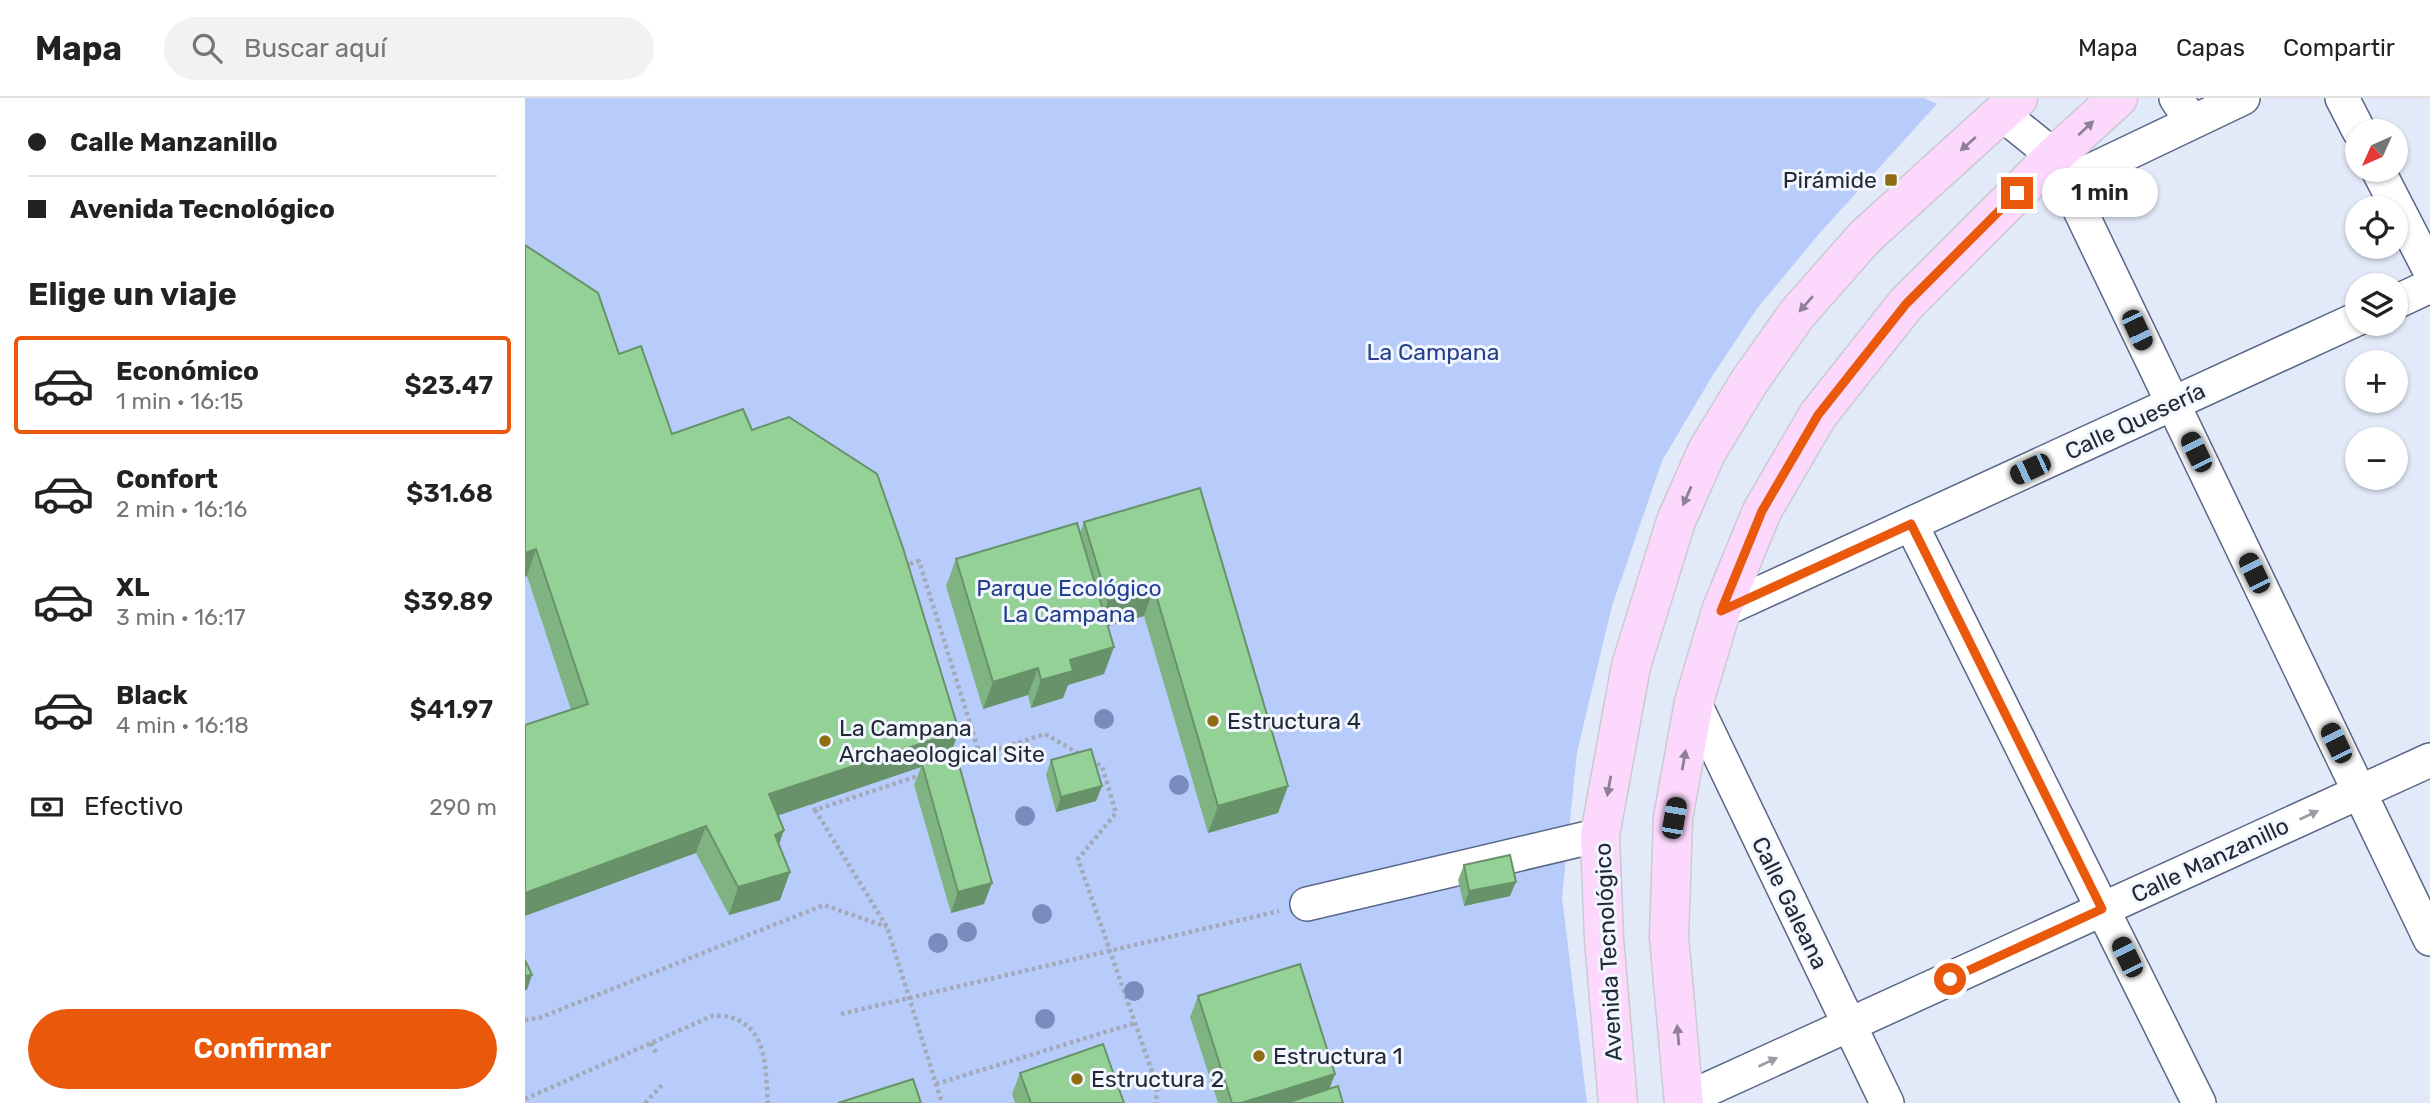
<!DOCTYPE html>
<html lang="es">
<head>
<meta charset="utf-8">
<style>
  body { margin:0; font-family:Rubik,sans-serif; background:#f2f2f2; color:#222; height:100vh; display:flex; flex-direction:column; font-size:26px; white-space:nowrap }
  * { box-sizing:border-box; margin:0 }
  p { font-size:23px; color:#767676 }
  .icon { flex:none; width:38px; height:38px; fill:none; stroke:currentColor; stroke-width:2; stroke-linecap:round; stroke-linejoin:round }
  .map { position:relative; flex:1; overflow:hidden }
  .side { display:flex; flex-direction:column; background:#fff; width:525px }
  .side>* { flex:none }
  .banner { display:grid; align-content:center; height:154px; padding:0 28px; background:#fff }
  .needle { width:46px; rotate:225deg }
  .controls { position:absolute; left:1820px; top:21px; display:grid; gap:14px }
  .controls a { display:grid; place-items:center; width:63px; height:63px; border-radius:50%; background:#fff; box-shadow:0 2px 5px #0004; font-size:35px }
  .end { position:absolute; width:32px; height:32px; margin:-16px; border:9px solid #ea580c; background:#fff; box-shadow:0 0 0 4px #fff }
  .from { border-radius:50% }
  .bubble { position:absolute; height:49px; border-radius:24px; background:#fff; box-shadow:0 2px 5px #0004; font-size:23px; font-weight:600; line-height:49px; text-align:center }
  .car { position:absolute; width:21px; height:42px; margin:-21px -10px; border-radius:9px; box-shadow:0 0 5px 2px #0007; background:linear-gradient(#222 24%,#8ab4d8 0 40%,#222 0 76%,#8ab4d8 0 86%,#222 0) }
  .banner b { display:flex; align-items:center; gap:24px; height:66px; font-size:26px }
  .banner b+b { border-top:2px solid #e0e0e0 }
  .banner i { width:18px; height:18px; background:#222 }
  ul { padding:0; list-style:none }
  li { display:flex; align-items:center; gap:21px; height:98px; margin:0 14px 10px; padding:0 14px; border:4px solid transparent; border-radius:7px }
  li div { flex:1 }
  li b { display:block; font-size:26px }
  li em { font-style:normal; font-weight:600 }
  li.selected { border-color:#ea580c }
  li>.icon { width:63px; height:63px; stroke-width:1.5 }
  h2 { padding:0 28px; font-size:32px; line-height:84px }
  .pay { display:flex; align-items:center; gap:18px; height:77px; padding:0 28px; font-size:26px }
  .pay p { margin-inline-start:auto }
  .primary-button { display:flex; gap:14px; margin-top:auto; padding:14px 28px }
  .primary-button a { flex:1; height:80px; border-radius:42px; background:#ea580c; color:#fff; font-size:28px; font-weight:600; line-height:80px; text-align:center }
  header { display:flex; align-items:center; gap:42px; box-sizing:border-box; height:98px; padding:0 35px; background:#fff; border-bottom:2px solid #e0e0e0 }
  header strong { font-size:33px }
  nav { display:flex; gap:38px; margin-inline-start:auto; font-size:24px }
  .search { width:490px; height:63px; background:#f2f2f2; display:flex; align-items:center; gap:18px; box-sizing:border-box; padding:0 24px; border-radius:38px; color:#767676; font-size:26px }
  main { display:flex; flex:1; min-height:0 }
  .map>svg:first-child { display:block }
</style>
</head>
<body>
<header>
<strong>Mapa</strong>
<div class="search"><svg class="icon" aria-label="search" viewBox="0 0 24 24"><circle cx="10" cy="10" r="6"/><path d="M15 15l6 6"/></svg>Buscar aquí</div>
<nav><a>Mapa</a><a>Capas</a><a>Compartir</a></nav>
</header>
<main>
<section class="side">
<div class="banner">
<b><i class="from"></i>Calle Manzanillo</b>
<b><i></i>Avenida Tecnológico</b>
</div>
<h2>Elige un viaje</h2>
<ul>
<li class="selected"><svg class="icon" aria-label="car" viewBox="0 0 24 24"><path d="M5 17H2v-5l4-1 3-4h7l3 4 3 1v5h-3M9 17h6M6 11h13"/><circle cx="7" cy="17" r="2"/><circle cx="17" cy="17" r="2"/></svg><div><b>Económico</b><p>1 min · 16:15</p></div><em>$23.47</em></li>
<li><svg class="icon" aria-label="car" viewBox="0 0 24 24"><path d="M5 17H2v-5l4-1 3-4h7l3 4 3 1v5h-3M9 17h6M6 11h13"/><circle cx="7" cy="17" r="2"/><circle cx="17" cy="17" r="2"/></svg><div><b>Confort</b><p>2 min · 16:16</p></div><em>$31.68</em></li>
<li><svg class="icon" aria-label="car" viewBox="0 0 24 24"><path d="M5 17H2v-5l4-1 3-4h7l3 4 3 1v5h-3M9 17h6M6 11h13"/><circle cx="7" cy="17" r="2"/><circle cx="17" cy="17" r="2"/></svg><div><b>XL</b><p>3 min · 16:17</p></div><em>$39.89</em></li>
<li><svg class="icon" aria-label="car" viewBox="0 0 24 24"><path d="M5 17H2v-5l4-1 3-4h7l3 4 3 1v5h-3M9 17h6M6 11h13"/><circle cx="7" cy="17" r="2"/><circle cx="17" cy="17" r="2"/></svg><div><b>Black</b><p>4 min · 16:18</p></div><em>$41.97</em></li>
</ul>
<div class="pay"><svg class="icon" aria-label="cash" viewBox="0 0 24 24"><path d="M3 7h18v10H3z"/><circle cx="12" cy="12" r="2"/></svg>Efectivo<p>290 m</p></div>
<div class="primary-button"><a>Confirmar</a></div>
</section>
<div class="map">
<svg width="1905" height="1005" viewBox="0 0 1905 1005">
  <rect width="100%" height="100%" fill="#e2e9f8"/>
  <!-- green -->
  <polygon fill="#b7ccfa" points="0,0 1399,0 1412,6 1293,137 1231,212 1186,280 1137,363 1087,508 1052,654 1037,799 1062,1005 0,1005"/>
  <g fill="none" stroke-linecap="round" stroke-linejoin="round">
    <defs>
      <g id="minor">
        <polyline points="1651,0 1667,24"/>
        <polyline points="1817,0 1834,33"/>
        <polyline points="1477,16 1529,58 1905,841"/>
        <polyline points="1853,72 1905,173"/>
        <polyline points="1542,84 1718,0"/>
        <polyline points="1871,204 1905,188"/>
        <polyline points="1386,426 1674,1005"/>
        <polyline points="1196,513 1832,221"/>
        <polyline points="1169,604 1362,1005"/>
        <polyline points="782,806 1075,737"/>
        <polyline points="1159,1002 1905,662"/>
      </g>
      <g id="major">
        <polyline points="1093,1005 1079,841 1075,737 1106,568 1151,423 1182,353 1224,284 1272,216 1340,139 1493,0"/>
        <polyline points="1159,1005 1144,839 1148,720 1169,604 1196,513 1237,413 1293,317 1381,206 1529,58 1593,0"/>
      </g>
    </defs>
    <!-- minor casing -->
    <use href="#minor" stroke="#596788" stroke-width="36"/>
    <!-- major casing -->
    <use href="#major" stroke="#cacbcf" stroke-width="41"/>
    <!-- path -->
    <g stroke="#a3a9b8" stroke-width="4.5" stroke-dasharray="3.5 3.5" stroke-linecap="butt">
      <polyline points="378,468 394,463 455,657"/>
      <polyline points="566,662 577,668 591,715 553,761 632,988 631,1005"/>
      <polyline points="427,666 520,636 558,658"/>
      <polyline points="287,703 290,712 396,677"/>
      <polyline points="290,712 362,829 417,1005"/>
      <polyline points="316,916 754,813"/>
      <polyline points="0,922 14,920 299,807 362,829"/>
      <polyline points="126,945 131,955"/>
      <polyline points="411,986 610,925"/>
      <path d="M0,1001L187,918C193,918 202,917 208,920C244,932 240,975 243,1005"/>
      <polyline points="120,1005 138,986"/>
    </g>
    <!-- minor -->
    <use href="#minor" stroke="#fff" stroke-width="33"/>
    <!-- major -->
    <use href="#major" stroke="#fcd8fd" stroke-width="38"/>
  </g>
  <!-- trees -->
  <g fill="#7a8cbd">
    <circle cx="579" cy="621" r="10"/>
    <circle cx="654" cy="687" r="10"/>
    <circle cx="500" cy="718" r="10"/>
    <circle cx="517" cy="816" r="10"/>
    <circle cx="442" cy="834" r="10"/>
    <circle cx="413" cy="845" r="10"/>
    <circle cx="609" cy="893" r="10"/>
    <circle cx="520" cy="921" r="10"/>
  </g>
  <!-- wall -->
  <g fill="#7fb482">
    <polygon points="0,147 94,256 147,336 227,332 425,658 459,806 426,815 389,687 396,669 253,717 259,732 254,747 265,774 255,802 204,817 171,755 46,612 2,478"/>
    <polygon points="675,390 763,688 753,715 683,735 619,518 583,528 579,576 543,587 538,600 506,610 503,597 458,611 421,488 431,461 555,435 559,424"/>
    <polygon points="526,662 577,688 571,703 531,714 521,677"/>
    <polygon points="939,767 985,798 939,808 933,782"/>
    <polygon points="673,898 810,976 804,991 818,1005 693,1005 665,919"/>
    <polygon points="495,975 599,1005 490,1005 487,996"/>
  </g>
  <!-- shaded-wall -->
  <g fill="#68926a">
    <polygon points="11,451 2,478 0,479 0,455"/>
    <polygon points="629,490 619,518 573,531 583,503"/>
    <polygon points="589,549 579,576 543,587 538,600 506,610 516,582 545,562"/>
    <polygon points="513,570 503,597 458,611 468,584"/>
    <polygon points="434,633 424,660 397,666 396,669 234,724 244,696"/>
    <polygon points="577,688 571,703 531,714 536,699"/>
    <polygon points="763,688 753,715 683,735 693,708"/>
    <polygon points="181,728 171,755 0,818 0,795"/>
    <polygon points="259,732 249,759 250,737"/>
    <polygon points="265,774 255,802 204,817 213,789"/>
    <polygon points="991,784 985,798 939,808 944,793"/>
    <polygon points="467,785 459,806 426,815 433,794"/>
    <polygon points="7,877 2,892 0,892 0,878"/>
    <polygon points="810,976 802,997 776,1005 716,1005"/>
  </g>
  <!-- building -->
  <g fill="#94d197" stroke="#68926a" stroke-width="2">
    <polygon points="0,147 73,195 94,256 116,248 147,336 218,311 227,332 264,319 352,376 378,450 434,633 244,696 259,732 250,737 265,774 213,789 181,728 0,795 0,627 63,606 11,451 0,455"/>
    <polygon points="675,390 763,688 693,708 629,490 583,503 559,424"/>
    <polygon points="552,425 589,549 545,562 548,573 516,582 513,570 468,584 431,461"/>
    <polygon points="566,651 577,688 536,699 526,662"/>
    <polygon points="431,656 467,785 433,794 397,666"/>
    <polygon points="985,757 991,784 944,793 939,767"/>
    <polygon points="0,862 7,877 0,878"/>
    <polygon points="775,866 810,976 716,1005 707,1005 673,898"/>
    <polygon points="578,946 599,1005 506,1005 495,975"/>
    <polygon points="388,981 396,1005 313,1005"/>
    <polygon points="813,988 818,1005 761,1005"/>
  </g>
  <!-- one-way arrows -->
  <defs><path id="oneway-solid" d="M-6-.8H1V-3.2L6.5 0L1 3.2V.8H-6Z" transform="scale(1.75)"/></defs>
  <g fill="#8f809a">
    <use href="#oneway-solid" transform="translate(1561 30) rotate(-43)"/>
    <use href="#oneway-solid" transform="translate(1443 46) rotate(138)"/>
    <use href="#oneway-solid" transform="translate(1281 206) rotate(131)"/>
    <use href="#oneway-solid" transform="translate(1162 398) rotate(114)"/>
    <use href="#oneway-solid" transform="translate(1159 662) rotate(-80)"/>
    <use href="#oneway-solid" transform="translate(1084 688) rotate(100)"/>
    <use href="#oneway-solid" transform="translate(1153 937) rotate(-95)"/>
  </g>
  <g fill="#9c9ea5">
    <use href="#oneway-solid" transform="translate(1784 717) rotate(-25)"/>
    <use href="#oneway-solid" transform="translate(1243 964) rotate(-25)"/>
  </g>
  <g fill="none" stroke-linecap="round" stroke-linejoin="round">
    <!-- route -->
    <polyline stroke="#ea580c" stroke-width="9" points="1425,881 1577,811 1386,426 1196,513 1237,413 1293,317 1381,206 1492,95"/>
  </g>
  <!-- markers -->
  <g fill="#8f6e13" stroke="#f2f6fe" stroke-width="2.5">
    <rect x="1359" y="75" width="14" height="14" rx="3.5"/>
    <circle cx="688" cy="623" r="7"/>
    <circle cx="300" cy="643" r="7"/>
    <circle cx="734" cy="958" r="7"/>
    <circle cx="552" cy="981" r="7"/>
  </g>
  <g text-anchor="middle" stroke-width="6" stroke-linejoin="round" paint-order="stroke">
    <!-- poi labels -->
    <g font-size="23" fill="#222836" stroke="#f2f6fe" text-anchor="start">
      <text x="1352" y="90" text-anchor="end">Pirámide</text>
      <text x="702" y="631">Estructura 4</text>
      <text x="314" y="638">La Campana<tspan x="314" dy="26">Archaeological Site</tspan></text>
      <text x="748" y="966">Estructura 1</text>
      <text x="566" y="989">Estructura 2</text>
    </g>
    <!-- park labels -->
    <g font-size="23" fill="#25408c" stroke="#f2f6fe">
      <text x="908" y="262">La Campana</text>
      <text x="544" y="498">Parque Ecológico<tspan x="544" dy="26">La Campana</tspan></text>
    </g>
    <!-- street labels -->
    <g font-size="23" fill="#222836" stroke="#f2f6fe">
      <text transform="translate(1610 323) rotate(-25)" y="8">Calle Quesería</text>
      <text transform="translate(1685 762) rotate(-25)" y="8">Calle Manzanillo</text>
      <text transform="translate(1265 805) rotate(64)" y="8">Calle Galeana</text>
      <text transform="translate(1083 854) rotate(-93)" y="8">Avenida Tecnológico</text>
    </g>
  </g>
</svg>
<div class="controls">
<a><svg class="needle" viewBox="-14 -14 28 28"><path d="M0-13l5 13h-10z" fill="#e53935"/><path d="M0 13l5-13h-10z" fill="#767676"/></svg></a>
<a><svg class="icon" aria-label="locate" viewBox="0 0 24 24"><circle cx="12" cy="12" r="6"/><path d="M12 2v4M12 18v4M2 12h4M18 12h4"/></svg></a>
<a><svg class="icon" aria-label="layers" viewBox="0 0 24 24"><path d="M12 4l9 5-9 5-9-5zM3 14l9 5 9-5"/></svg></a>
<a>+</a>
<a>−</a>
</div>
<i class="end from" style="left:1425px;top:881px"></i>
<i class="end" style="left:1492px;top:95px"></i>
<div class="bubble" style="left:1517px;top:70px;width:116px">1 min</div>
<i class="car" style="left:1612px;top:232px;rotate:155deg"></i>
<i class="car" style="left:1671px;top:354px;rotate:334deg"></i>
<i class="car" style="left:1505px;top:371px;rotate:245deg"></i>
<i class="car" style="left:1729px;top:475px;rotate:334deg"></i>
<i class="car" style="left:1811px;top:645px;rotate:334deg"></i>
<i class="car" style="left:1149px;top:720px;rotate:10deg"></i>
<i class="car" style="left:1602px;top:859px;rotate:334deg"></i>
</div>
</main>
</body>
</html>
